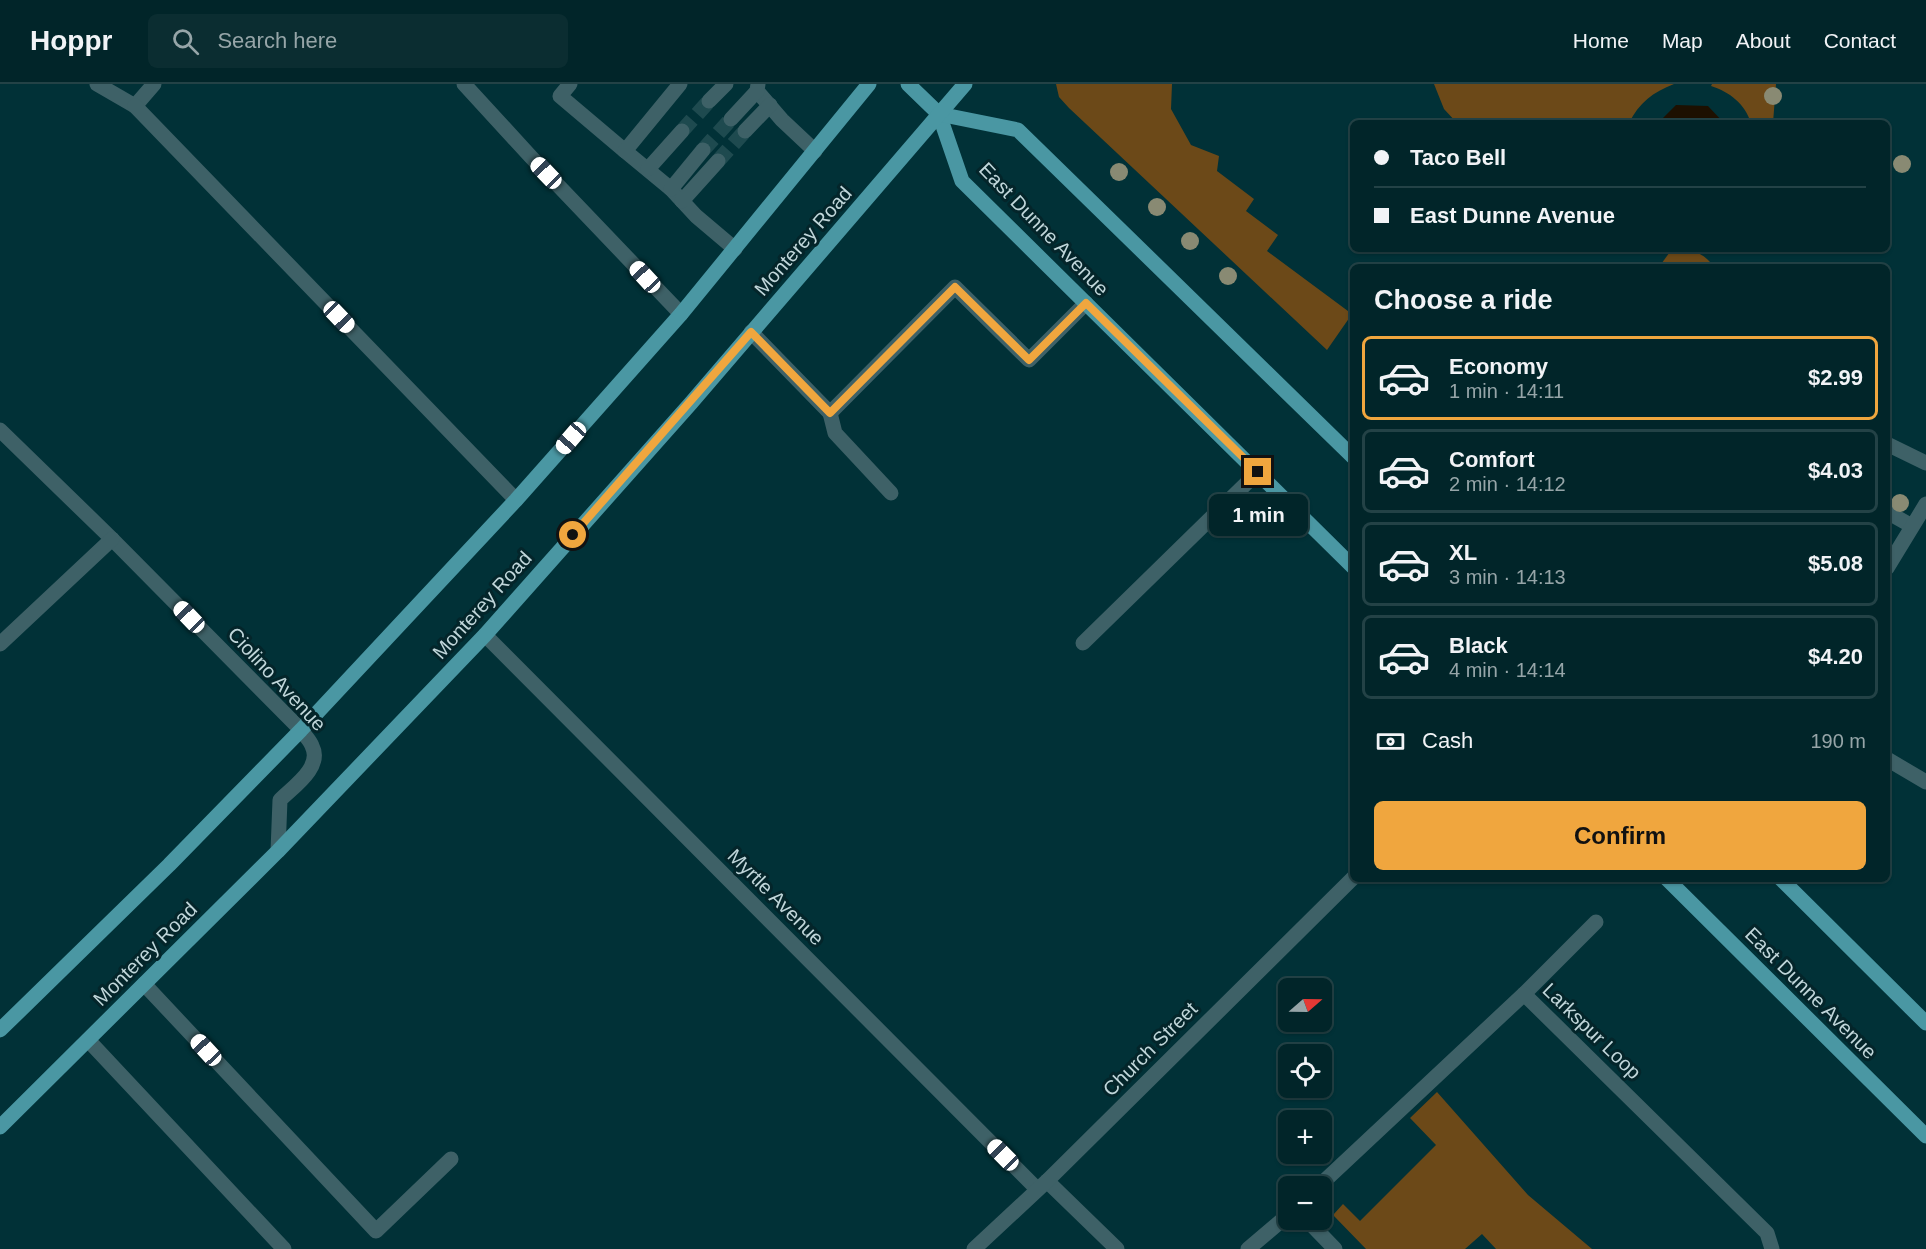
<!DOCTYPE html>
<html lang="en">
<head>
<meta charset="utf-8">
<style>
  body { margin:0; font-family:Helvetica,sans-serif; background:#0b2d31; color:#f1f3f6; height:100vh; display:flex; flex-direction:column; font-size:22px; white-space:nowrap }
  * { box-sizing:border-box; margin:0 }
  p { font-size:20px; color:#96a5a8 }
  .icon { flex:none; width:33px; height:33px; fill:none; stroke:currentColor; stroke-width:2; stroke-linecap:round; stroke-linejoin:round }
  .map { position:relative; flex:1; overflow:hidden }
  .drawer { position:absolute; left:1350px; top:180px; width:540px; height:618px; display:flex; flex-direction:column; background:#012529; border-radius:9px; box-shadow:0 2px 4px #0004,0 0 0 2px #234246 }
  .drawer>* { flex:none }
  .guide { position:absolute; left:1350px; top:36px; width:540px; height:132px; border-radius:9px; box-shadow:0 2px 4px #0004,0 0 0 2px #234246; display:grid; align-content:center; height:132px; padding:0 24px; background:#012529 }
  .needle { width:39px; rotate:70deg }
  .tools { position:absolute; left:1278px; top:894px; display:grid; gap:12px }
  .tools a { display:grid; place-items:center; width:54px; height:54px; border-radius:9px; background:#012529; box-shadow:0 2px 4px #0004,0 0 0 2px #234246; font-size:30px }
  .end { position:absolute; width:27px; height:27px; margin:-14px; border:8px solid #f0a63e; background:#111; box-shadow:0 0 0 3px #111 }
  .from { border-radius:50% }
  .bubble { position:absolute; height:42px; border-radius:9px; background:#012529; box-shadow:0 2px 4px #0004,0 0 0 2px #234246; font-size:20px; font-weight:800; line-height:42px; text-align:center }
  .car { position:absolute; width:18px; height:36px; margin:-18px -9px; border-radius:8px; box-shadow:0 0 4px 2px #0007; background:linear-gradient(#fff 24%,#345 0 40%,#fff 0 76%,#345 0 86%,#fff 0) }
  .guide b { display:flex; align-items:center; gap:21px; height:57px; font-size:22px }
  .guide b+b { border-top:2px solid #234246 }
  .guide i { width:15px; height:15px; background:#f1f3f6 }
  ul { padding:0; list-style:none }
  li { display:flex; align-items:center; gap:18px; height:84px; margin:0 12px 9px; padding:0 12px; border:3px solid #234246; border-radius:9px }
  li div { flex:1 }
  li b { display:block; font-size:22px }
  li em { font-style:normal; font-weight:800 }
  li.active { border-color:#f0a63e }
  li>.icon { width:54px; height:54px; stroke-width:1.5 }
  h2 { padding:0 24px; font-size:27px; line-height:72px }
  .pay { display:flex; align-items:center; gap:15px; height:66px; padding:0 24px; font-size:22px }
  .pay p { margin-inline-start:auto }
  .action { display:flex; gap:12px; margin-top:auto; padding:12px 24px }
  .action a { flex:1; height:69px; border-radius:9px; background:#f0a63e; color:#111; font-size:24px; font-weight:800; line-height:69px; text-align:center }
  header { display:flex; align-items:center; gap:36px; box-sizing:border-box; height:84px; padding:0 30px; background:#012529; border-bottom:2px solid #234246 }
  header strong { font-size:28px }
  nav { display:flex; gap:33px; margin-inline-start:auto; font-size:21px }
  .search { width:420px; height:54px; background:#0b2d31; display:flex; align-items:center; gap:15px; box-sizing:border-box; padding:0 21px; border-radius:9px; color:#96a5a8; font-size:22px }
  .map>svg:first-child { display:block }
</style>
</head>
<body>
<header>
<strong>Hoppr</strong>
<div class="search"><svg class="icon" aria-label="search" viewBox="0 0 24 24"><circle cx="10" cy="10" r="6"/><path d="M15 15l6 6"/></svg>Search here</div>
<nav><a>Home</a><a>Map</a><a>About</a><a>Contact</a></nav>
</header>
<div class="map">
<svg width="1926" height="1165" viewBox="0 0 1926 1165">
  <rect width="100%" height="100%" fill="#013137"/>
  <!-- green -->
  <g fill="#6c4918">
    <polygon points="1056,0 1172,0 1171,25 1191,61 1219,72 1217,87 1254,115 1246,127 1278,151 1267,167 1352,230 1327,266 1069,24 1059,13"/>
    <path d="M1434,0H1674C1653,8 1639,19 1629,39H1457L1444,25Z"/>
    <path d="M1712,0H1776L1773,39H1751C1745,20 1730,8 1711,2Z"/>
    <path d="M1672,165C1689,165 1703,167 1714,183H1659Z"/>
    <polygon points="1437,1008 1528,1111 1592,1165 1496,1165 1482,1150 1465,1165 1366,1165 1333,1131 1343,1120 1360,1137 1436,1061 1410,1034"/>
  </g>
  <!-- water -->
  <polygon fill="#1d1001" points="1676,21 1708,22 1724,39 1658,39"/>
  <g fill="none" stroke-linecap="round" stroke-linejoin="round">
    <!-- minor-tunnel -->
    <g stroke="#1e4a4f" stroke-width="15" stroke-dasharray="15 8" stroke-linecap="butt">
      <polyline points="682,47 709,17"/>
      <polyline points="703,66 731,35"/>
      <polyline points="718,77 745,47"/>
    </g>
    <!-- minor -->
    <g stroke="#3e6167" stroke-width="15">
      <polyline points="97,0 135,22 154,0"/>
      <polyline points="464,0 531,73 681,230"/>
      <polyline points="570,0 560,12 625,67"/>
      <polyline points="680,0 625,67 671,105 696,132 735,165"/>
      <polyline points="758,0 757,7 782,36 815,67"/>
      <polyline points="709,17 726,0"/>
      <polyline points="135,22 516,416"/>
      <polyline points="731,35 757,7"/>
      <polyline points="745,47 770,21"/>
      <polyline points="648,85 682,47"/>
      <polyline points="671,105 703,66"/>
      <polyline points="682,117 718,77"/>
      <polyline points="751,248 830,329 955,203 1029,276 1086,219"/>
      <polyline points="830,329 835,349 891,409"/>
      <path d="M0,346L112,455L301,646C304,651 310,656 312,662C323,683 293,703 280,716L278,767"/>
      <polyline points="1887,360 1926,379"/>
      <polyline points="1887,428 1912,442"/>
      <polyline points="1887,484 1926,420"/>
      <polyline points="485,551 1037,1105"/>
      <polyline points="1083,559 1258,388"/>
      <polyline points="0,560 112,455"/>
      <polyline points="1887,675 1926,698"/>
      <polyline points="144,900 376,1147 451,1075"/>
      <polyline points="1524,910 1596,838"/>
      <polyline points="88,956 284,1165"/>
      <polyline points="1047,1097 1117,1165"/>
      <polyline points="1319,1102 1524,910 1767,1149 1772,1165"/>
      <polyline points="1307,1136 1335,1165"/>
      <polyline points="974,1165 1047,1097 1353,794"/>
      <polyline points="1248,1165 1288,1131"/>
    </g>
    <!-- major -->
    <g stroke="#4a97a3" stroke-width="15">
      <polyline points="908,0 939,30 962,97 1353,483"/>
      <polyline points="939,30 1018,46 1353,373"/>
      <polyline points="1667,795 1926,1052"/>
      <polyline points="1781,795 1926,939"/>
      <polyline points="0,946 169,781 301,646 516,416 681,230 869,0"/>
      <polyline points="0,1043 278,767 485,551 691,319 965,0"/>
    </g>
  </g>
  <!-- trees -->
  <g fill="#898a73">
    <circle cx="1773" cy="12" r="9"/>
    <circle cx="1902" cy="80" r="9"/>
    <circle cx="1119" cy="88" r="9"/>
    <circle cx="1157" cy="123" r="9"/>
    <circle cx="1190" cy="157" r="9"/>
    <circle cx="1228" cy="192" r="9"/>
    <circle cx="1900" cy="419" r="9"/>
  </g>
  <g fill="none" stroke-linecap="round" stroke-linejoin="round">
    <!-- route -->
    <polyline stroke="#f0a63e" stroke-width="8" points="573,451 751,248 830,329 955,203 1029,276 1086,219 1258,388"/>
  </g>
  <g text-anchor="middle" stroke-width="6" stroke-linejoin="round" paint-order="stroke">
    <!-- street labels -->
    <g font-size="20" fill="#c0d6da" stroke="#04252a">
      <text transform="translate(1044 145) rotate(46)" y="7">East Dunne Avenue</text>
      <text transform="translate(803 157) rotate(-49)" y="7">Monterey Road</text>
      <text transform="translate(482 521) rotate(-48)" y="7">Monterey Road</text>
      <text transform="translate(277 595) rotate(47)" y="7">Ciolino Avenue</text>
      <text transform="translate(776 813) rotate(45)" y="7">Myrtle Avenue</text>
      <text transform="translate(145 870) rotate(-45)" y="7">Monterey Road</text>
      <text transform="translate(1811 909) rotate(45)" y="7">East Dunne Avenue</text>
      <text transform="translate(1592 947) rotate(44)" y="7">Larkspur Loop</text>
      <text transform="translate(1150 965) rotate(-45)" y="7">Church Street</text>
    </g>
  </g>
</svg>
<div class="tools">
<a><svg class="needle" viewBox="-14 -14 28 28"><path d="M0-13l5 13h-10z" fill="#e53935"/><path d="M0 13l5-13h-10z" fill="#96a5a8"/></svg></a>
<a><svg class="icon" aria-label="locate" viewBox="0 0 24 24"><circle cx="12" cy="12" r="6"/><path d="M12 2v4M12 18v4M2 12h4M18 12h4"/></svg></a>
<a>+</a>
<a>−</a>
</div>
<i class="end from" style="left:573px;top:451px"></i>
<i class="end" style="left:1258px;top:388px"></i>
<div class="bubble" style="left:1209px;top:410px;width:99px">1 min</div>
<i class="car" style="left:546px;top:89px;rotate:316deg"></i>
<i class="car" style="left:645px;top:193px;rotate:317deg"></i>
<i class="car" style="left:339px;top:233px;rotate:136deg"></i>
<i class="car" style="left:571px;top:354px;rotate:221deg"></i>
<i class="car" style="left:189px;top:533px;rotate:316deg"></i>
<i class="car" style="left:206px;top:966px;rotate:317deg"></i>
<i class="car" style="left:1003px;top:1071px;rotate:315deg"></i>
<div class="guide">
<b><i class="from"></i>Taco Bell</b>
<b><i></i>East Dunne Avenue</b>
</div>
<section class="drawer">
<h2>Choose a ride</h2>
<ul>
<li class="active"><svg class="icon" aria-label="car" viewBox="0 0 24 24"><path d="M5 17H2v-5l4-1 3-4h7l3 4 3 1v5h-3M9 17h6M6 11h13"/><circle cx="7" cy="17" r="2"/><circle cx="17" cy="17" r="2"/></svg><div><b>Economy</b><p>1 min · 14:11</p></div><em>$2.99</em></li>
<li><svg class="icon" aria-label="car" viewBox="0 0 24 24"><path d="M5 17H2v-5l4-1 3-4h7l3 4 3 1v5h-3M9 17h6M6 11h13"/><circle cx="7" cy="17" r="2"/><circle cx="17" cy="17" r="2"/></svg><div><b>Comfort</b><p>2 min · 14:12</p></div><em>$4.03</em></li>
<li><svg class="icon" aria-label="car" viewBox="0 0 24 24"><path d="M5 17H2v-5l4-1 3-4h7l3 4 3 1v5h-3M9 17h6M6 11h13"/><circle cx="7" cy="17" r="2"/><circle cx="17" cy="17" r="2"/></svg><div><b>XL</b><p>3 min · 14:13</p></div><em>$5.08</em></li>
<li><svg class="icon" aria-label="car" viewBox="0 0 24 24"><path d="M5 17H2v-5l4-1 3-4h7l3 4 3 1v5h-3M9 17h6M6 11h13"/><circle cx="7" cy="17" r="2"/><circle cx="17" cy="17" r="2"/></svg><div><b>Black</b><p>4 min · 14:14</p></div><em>$4.20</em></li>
</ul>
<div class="pay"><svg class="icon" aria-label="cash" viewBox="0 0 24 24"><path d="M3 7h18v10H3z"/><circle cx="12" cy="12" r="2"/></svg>Cash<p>190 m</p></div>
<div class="action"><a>Confirm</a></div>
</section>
</div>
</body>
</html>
